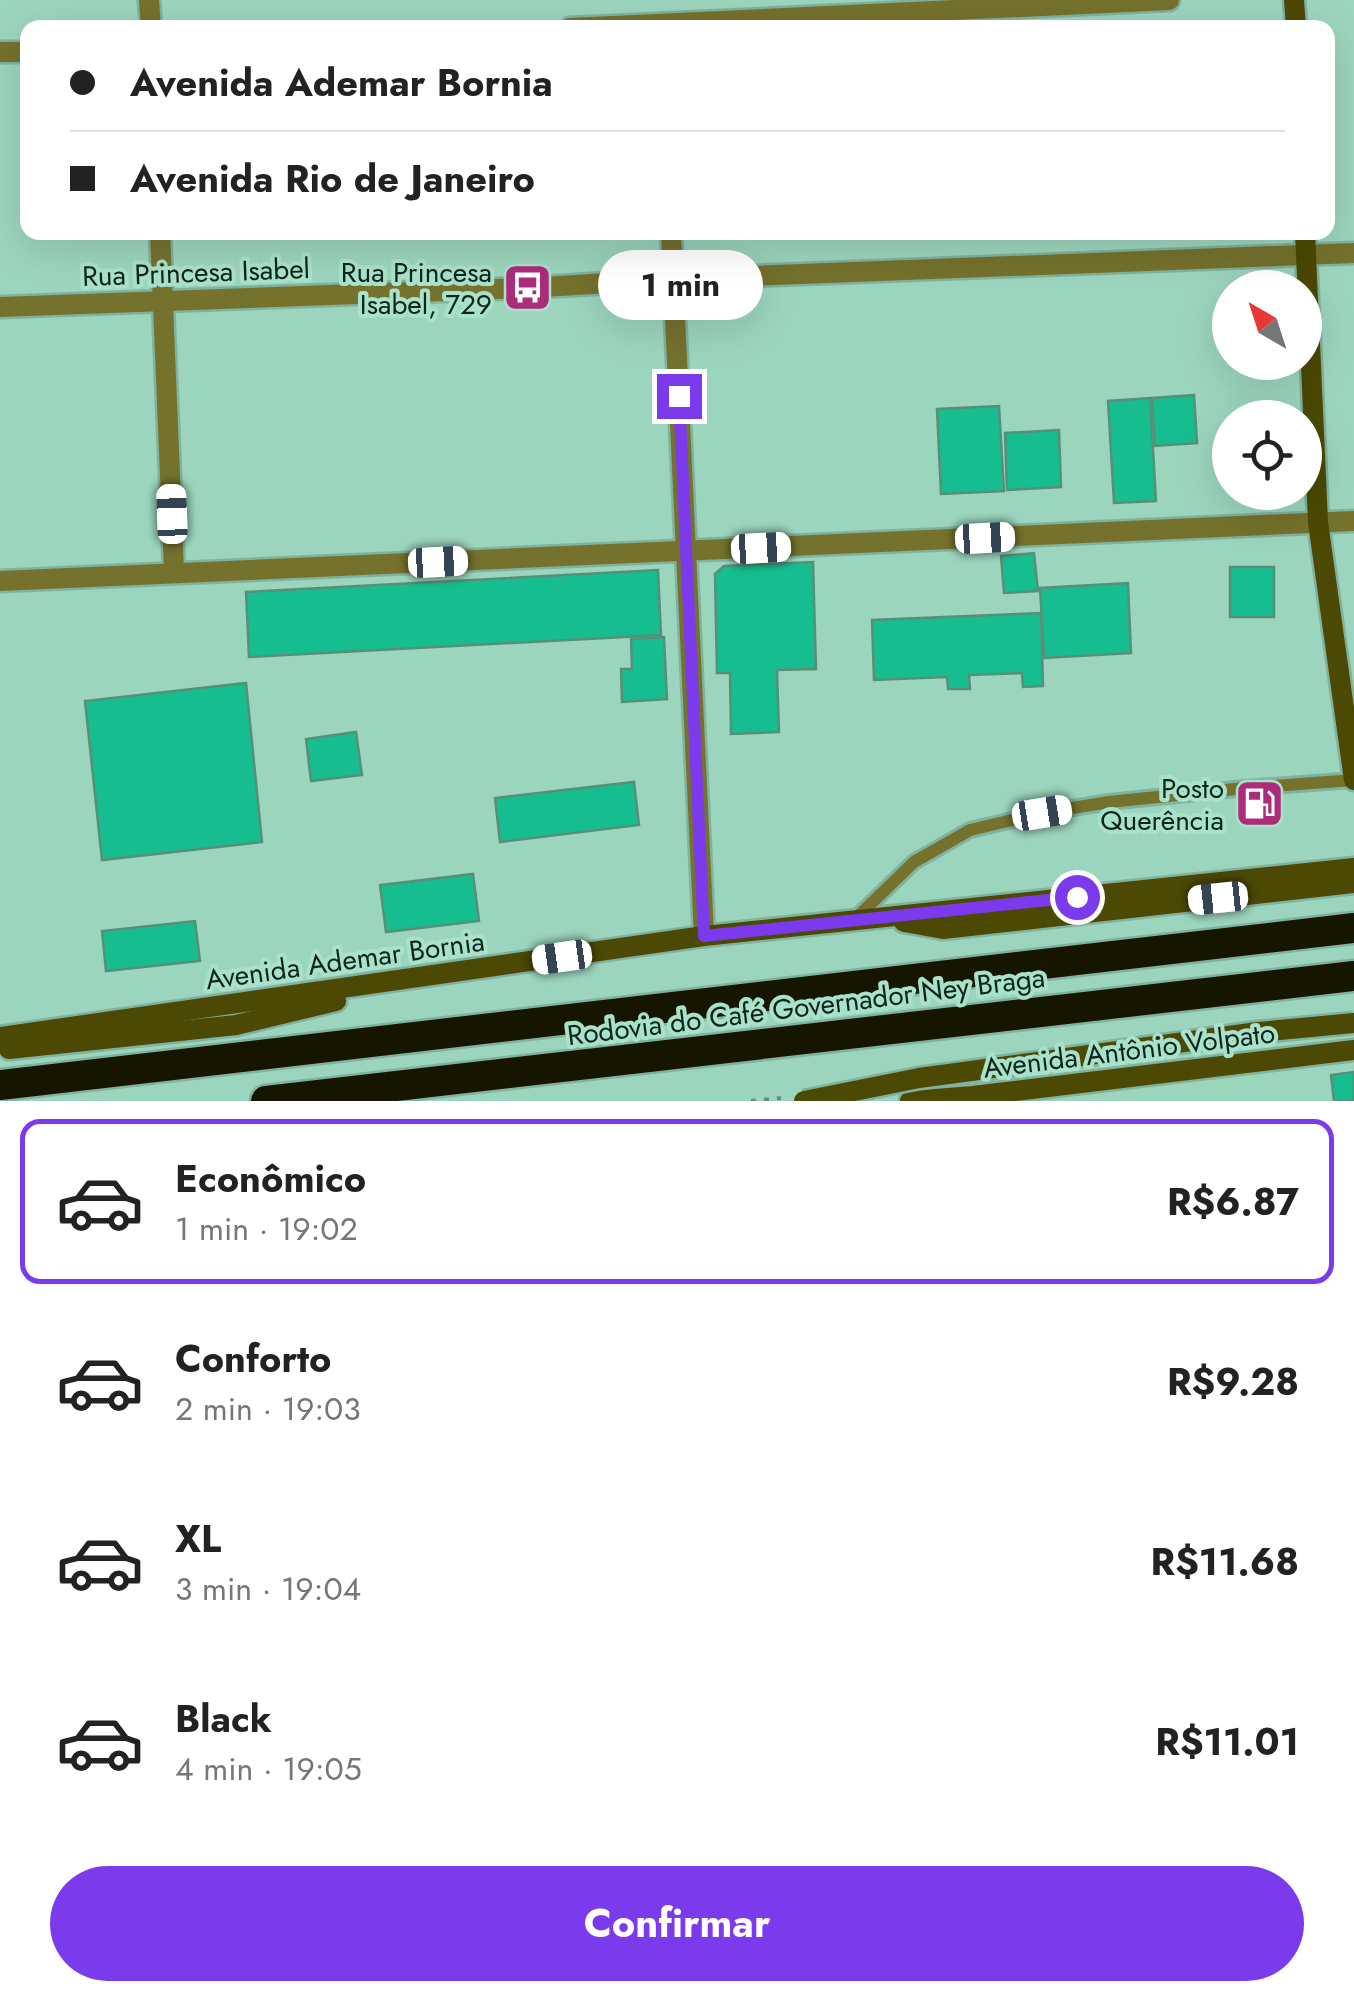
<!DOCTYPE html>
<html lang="pt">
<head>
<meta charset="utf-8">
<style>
  body { margin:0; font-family:Jost,sans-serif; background:#f6f6f6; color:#222; height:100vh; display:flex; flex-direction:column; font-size:38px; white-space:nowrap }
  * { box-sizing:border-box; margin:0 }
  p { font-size:32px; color:#767676 }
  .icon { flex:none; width:55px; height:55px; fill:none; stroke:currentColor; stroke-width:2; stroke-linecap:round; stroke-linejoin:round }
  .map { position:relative; height:1101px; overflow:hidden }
  .details { display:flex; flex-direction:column; background:#fff; flex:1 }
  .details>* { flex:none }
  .top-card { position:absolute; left:20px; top:20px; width:1315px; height:220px; border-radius:20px; box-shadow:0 10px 40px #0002; display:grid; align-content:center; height:220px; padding:0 50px; background:#fff }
  .needle { width:65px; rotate:321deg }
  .controls { position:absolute; left:1212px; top:270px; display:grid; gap:20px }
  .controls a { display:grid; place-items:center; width:110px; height:110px; border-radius:50%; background:#fff; box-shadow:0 10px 40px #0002; font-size:50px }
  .end { position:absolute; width:45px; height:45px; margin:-22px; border:12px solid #7c3aed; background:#fff; box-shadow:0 0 0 5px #fff }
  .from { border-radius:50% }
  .bubble { position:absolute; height:70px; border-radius:35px; background:#fff; box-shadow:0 10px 40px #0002; font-size:32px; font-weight:700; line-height:70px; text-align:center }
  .car { position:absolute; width:30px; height:60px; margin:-30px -15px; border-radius:12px; box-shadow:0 0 8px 2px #0007; background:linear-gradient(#fff 24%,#345 0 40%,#fff 0 76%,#345 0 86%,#fff 0) }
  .top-card b { display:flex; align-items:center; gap:35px; height:95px; font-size:38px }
  .top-card b+b { border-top:2px solid #e0e0e0 }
  .top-card i { width:25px; height:25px; background:#222 }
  ul { padding:18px 0 0; list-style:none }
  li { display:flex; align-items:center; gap:30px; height:165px; margin:0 20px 15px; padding:0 30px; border:5px solid transparent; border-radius:20px }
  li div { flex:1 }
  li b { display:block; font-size:38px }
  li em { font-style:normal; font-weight:700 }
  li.active { border-color:#7c3aed }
  li>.icon { width:90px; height:90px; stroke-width:1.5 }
  .button { display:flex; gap:20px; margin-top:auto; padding:20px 50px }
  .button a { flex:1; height:115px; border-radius:60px; background:#7c3aed; color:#fff; font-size:40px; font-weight:700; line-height:115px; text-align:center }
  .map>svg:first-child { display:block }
</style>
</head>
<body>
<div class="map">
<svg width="1354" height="1101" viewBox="0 0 1354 1101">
  <rect width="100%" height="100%" fill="#9cd5bd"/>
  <!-- building -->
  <g fill="#16bd8f" stroke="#588f79" stroke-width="2.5">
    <polygon points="1194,395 1197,443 1155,446 1152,398"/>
    <polygon points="1150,398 1156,501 1114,503 1108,401"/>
    <polygon points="999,406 1004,491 941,494 937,409"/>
    <polygon points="1059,430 1061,487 1007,490 1005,433"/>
    <polygon points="1246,492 1291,492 1291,498 1247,500"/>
    <polygon points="1034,553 1038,591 1004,593 1001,556"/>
    <polygon points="813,562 816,669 777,670 779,732 731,734 730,673 717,673 715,574 724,566"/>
    <rect x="1230" y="567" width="44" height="50"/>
    <polygon points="658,570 661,635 249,657 246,592"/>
    <polygon points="1128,583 1131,653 1044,658 1040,588"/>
    <polygon points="1041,613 1043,686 1023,687 1022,673 969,675 970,689 948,689 947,677 874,680 872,620"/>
    <polygon points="664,637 667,699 622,702 621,669 632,669 631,639"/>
    <polygon points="246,683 262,842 102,860 85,701"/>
    <polygon points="356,732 362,775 311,781 306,739"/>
    <polygon points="634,782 639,825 500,842 495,798"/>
    <polygon points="473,874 479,921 386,932 380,885"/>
    <polygon points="195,921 200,961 106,971 102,931"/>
    <polygon points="1354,1072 1354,1101 1334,1101 1331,1075"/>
  </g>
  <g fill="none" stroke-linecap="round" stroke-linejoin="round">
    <defs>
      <polyline id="lane" points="855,919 914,862 970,830 1042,813 1109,802 1245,788 1354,780"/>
      <g id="street">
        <polyline points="149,0 151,28"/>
        <polyline points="570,28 1169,0"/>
        <polyline points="0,52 28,52"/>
        <polyline points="160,232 174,572"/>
        <polyline points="671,232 704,936"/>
        <polyline points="0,307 527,288 673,279 1354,253"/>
        <polyline points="0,581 1354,521"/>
      </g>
      <g id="secondary">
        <polyline points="1294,0 1296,28"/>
        <polyline points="1305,232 1318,522 1354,780"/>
        <polyline points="904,922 943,929 1354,883"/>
        <polyline points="0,1037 704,936 1354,868"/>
        <polyline points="9,1049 236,1025 336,1001"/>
        <polyline points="910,1101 973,1096 1354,1050"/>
      </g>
      <g id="highway">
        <polyline points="0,1085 1354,928"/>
        <polyline points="266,1101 1354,976"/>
      </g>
    </defs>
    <!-- lane casing -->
    <use href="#lane" stroke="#80b29d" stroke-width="18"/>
    <!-- street casing -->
    <use href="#street" stroke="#80b29d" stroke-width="25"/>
    <!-- secondary casing -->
    <use href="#secondary" stroke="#80b29d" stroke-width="25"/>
    <!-- highway casing -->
    <use href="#highway" stroke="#80b29d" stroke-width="35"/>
    <!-- path -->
    <polyline stroke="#638e7c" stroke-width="4" stroke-dasharray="5 8" stroke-linecap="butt" points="751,1101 781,1098"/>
    <!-- lane -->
    <use href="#lane" stroke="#75722d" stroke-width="12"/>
    <!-- street -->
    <use href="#street" stroke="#75722d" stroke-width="20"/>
    <!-- secondary -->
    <use href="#secondary" stroke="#4c4904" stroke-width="20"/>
    <!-- highway -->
    <use href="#highway" stroke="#161500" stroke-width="30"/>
    <defs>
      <polyline id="secondary-bridge" points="804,1101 919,1078 1258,1032 1354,1023"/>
    </defs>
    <!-- secondary-bridge casing -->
    <use href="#secondary-bridge" stroke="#80b29d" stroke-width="25" stroke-linecap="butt"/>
    <!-- secondary-bridge -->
    <use href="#secondary-bridge" stroke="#4c4904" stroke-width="20"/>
  </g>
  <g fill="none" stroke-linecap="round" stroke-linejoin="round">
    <!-- route -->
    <polyline stroke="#7c3aed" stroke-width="12" points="679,396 704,936 1077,897"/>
  </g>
  <!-- icons -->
  <defs>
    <symbol id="bus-square" viewBox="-11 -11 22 22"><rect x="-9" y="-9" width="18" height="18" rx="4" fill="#ab2c7b" stroke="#a9e2ca"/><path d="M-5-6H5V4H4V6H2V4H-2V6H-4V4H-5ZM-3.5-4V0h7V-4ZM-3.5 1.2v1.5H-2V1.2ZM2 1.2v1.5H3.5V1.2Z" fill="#fff"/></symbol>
    <symbol id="fuel-square" viewBox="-11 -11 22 22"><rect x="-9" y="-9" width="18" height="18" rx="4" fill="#ab2c7b" stroke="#a9e2ca"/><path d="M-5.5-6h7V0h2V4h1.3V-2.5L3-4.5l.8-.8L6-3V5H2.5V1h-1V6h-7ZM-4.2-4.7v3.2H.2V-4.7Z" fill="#fff"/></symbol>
  </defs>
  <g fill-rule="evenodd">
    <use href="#bus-square" x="500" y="260" width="55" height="55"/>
    <use href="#fuel-square" x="1232" y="776" width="55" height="55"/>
  </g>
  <g text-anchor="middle" stroke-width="8" stroke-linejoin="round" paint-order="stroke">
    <!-- street labels -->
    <g font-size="28" fill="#0e251c" stroke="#a9e2ca">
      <text transform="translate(196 272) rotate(-2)" y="10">Rua Princesa Isabel</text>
      <text transform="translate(345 960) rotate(-8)" y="10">Avenida Ademar Bornia</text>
      <text transform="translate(806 1006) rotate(-7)" y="10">Rodovia do Café Governador Ney Braga</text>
      <text transform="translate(1129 1050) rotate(-7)" y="10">Avenida Antônio Volpato</text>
    </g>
    <!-- poi labels -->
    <g font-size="28" fill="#0e251c" stroke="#a9e2ca" text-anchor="end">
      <text x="492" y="282">Rua Princesa<tspan x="492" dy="32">Isabel, 729</tspan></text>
      <text x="1224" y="798">Posto<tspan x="1224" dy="32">Querência</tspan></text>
    </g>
  </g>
</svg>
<div class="controls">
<a><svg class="needle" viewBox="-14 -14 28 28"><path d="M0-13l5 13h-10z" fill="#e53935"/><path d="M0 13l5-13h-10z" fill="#767676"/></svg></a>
<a><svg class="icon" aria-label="locate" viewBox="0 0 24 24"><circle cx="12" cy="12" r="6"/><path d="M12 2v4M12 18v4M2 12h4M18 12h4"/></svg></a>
</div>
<i class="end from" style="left:1077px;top:897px"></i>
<i class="end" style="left:679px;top:396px"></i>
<div class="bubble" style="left:598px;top:250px;width:165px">1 min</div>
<i class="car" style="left:172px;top:514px;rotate:358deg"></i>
<i class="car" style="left:985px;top:538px;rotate:87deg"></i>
<i class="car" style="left:761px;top:548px;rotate:87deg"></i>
<i class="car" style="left:438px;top:562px;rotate:87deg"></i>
<i class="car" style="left:1042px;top:813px;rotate:81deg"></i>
<i class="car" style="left:1218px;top:898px;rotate:264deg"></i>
<i class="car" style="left:562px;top:957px;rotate:262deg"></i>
<div class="top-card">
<b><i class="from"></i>Avenida Ademar Bornia</b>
<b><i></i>Avenida Rio de Janeiro</b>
</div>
</div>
<section class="details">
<ul>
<li class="active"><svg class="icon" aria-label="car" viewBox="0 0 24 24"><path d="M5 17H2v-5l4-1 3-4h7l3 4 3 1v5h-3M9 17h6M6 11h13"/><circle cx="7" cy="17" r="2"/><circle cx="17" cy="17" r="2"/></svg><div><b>Econômico</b><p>1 min · 19:02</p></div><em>R$6.87</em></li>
<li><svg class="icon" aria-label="car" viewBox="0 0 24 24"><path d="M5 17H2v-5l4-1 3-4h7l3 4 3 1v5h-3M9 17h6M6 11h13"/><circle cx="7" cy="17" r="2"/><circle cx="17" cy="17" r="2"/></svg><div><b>Conforto</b><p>2 min · 19:03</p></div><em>R$9.28</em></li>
<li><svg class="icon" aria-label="car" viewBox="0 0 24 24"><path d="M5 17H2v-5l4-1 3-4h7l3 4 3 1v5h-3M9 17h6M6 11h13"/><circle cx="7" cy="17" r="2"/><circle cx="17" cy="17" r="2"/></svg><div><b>XL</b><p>3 min · 19:04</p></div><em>R$11.68</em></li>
<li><svg class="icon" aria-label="car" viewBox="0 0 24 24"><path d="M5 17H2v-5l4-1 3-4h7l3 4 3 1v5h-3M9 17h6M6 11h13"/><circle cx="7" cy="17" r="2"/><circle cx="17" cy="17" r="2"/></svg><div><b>Black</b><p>4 min · 19:05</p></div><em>R$11.01</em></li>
</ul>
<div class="button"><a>Confirmar</a></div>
</section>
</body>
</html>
